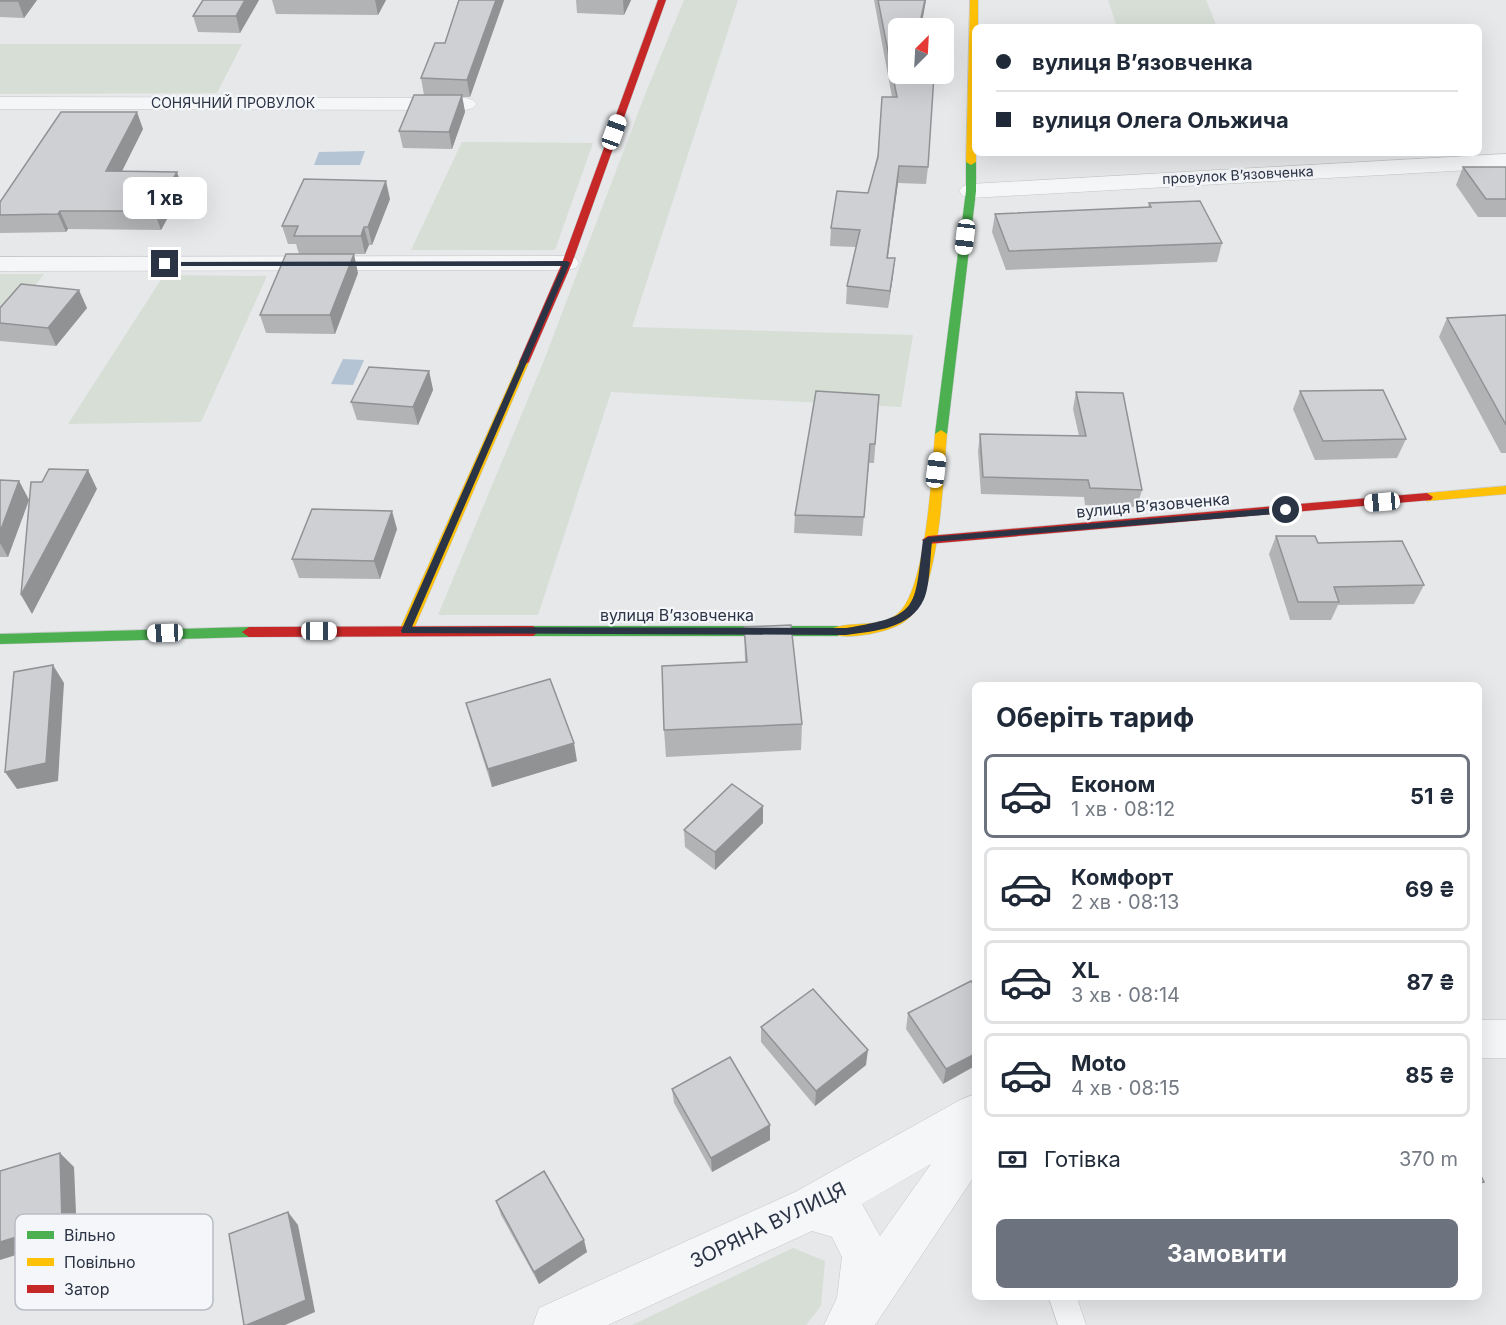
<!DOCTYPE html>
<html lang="uk">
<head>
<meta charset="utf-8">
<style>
  body { margin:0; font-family:Inter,sans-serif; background:#f6f6f7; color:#1f2937; height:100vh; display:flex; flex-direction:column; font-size:22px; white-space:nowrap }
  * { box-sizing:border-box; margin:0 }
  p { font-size:20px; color:#747a83 }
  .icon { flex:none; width:33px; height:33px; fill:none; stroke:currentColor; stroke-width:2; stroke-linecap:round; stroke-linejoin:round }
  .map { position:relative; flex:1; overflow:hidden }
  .side { position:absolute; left:972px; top:682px; width:510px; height:618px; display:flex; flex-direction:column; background:#fff; border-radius:9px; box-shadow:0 6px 24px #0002 }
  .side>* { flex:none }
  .guide { position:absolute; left:972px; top:24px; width:510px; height:132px; border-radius:9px; box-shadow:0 6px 24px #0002; display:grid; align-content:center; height:132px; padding:0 24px; background:#fff }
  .needle { width:39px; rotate:24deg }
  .fabs { position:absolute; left:888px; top:18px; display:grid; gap:12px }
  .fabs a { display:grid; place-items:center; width:66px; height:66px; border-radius:9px; background:#fff; box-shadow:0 6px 24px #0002; font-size:30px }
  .end { position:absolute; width:27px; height:27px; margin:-14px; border:8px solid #2b3445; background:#fff; box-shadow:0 0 0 3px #fff }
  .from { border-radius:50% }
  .bubble { position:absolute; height:42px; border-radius:9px; background:#fff; box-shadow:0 6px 24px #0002; font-size:20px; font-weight:700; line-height:42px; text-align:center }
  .car { position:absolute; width:18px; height:36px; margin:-18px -9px; border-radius:8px; box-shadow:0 0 4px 2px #0007; background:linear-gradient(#fff 24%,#345 0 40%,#fff 0 76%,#345 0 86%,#fff 0) }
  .guide b { display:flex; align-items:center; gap:21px; height:57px; font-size:22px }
  .guide b+b { border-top:2px solid #e0e1e3 }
  .guide i { width:15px; height:15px; background:#1f2937 }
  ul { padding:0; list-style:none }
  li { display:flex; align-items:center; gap:18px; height:84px; margin:0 12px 9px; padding:0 12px; border:3px solid #e0e1e3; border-radius:9px }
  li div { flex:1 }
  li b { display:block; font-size:22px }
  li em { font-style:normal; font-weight:700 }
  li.active { border-color:#6c737f }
  li>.icon { width:54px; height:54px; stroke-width:1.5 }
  h2 { padding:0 24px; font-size:27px; line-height:72px }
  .pay { display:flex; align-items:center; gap:15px; height:66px; padding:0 24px; font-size:22px }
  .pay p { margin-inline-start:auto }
  .action { display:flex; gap:12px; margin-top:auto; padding:12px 24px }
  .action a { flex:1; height:69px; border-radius:9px; background:#6c737f; color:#fff; font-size:24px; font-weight:700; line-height:69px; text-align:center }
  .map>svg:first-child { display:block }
</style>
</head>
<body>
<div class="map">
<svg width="1506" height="1325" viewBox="0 0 1506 1325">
  <rect width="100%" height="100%" fill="#e6e8ea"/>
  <!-- green -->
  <g fill="#d6ded6">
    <polygon points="684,0 738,0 632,327 913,335 901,407 611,392 538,615 438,615 543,363 646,92"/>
    <polygon points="1108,0 1206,0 1217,27 1117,27"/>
    <polygon points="0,44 242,44 217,93 0,94"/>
    <polygon points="462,142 593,143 555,250 411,250"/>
    <polygon points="0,274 44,274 0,330"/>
    <polygon points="164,275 267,276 201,422 68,424"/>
    <polygon points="793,1248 825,1261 821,1306 806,1325 632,1325"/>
  </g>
  <!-- water -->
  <g fill="#b4c4d5">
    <polygon points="365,151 360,165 314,165 319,152"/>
    <polygon points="343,359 364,360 353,385 331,384"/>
  </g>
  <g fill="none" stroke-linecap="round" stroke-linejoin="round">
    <defs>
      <polygon id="lane" points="1049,1298 1077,1298 1086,1325 1058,1325"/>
      <g id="street">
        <polygon points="0,97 466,98 473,100 477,104 473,108 466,110 0,109"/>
        <polygon points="1506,154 1506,168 971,198 963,196 959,191 963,186 971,184"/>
        <polygon points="567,256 576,258 579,263 576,268 567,270 0,271 0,257"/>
        <rect x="1479" y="1020" width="27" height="38"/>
        <path d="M975,1094V1175L875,1325H824L837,1298L842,1257L832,1237L812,1231L608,1325H533L539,1308L795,1192L960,1100ZM931,1164L880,1236L862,1204Z"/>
      </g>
      <g id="fast">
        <polygon points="971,159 976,162 976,191 947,434 941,438 935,434 966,191 966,162"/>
        <polygon points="533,626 838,626 845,631 838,636 533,636 526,631"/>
        <polygon points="249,627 256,632 249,637 0,644 0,634"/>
      </g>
      <g id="slow">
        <polygon points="970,0 978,0 978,27 975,27 976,162 971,165 966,162"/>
        <polygon points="524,359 529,362 413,631 406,636 401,634 399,631 519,362"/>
        <path d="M941,430L947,434C943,477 940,586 911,616C901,627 884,631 870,634C858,636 844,638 833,634L831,631L833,628C854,621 876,628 896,615C926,595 932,471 935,434Z"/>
        <polygon points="1506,486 1506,494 1427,501 1421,497 1427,493"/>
      </g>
      <g id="jam">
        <polygon points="658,0 666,0 572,263 529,362 524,365 520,364 519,362 562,263"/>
        <polygon points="1427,493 1433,497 1431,500 928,544 922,540 928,536"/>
        <polygon points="533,626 540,631 533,636 249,637 242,632 249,627"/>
      </g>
    </defs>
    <!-- lane casing -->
    <use href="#lane" stroke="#c4c6c8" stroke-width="1"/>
    <!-- street casing -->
    <use href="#street" stroke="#c4c6c8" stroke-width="1"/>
    <!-- fast casing -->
    <use href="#fast" stroke="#c4c6c8" stroke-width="1"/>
    <!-- slow casing -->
    <use href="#slow" stroke="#c4c6c8" stroke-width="1"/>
    <!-- jam casing -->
    <use href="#jam" stroke="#c4c6c8" stroke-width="1"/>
    <!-- lane -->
    <use href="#lane" fill="#f5f6f7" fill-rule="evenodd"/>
    <!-- street -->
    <use href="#street" fill="#f5f6f7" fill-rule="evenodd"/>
    <!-- fast -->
    <use href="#fast" fill="#4caf50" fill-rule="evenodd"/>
    <!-- slow -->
    <use href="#slow" fill="#ffc107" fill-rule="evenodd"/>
    <!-- jam -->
    <use href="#jam" fill="#c62828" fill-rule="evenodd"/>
  </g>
  <!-- wall -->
  <g fill="#b1b3b5">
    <polygon points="0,0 37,0 24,18 0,17"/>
    <polygon points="259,0 240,33 198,32 193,16"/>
    <polygon points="272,0 386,0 378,15 276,14"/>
    <polygon points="459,0 504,0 470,97 462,97 465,112 452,149 403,148 399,131 424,95 421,78 445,43"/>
    <polygon points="576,0 631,0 624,15 577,13"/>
    <polygon points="874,0 926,0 922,22 928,167 926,184 898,183 888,258 893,276 888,308 846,304 847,286 856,247 830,246 831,228 868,193 892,97"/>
    <polygon points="143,129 122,171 183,190 161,230 68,229 66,232 0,233 0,202"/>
    <polygon points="1463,167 1506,167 1506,217 1478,217 1456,185"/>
    <polygon points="390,199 372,245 369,245 365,254 299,254 296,244 288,244 282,226"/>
    <polygon points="1149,203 1222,243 1217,262 1006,270 992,232 995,214 1148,207"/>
    <polygon points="358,273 335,334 266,333 260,315"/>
    <polygon points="0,308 87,308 56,346 0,341"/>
    <polygon points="1506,315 1506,453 1501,453 1439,337 1447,318"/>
    <polygon points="429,371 433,390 418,425 357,420 351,402"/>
    <polygon points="1300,391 1406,439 1397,458 1315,460 1293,409"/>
    <polygon points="1076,392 1142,490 1137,507 1085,505 1084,497 981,494 978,451 980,434 1079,436 1073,409"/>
    <polygon points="879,395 874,463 869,463 862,536 794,533 795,515"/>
    <polygon points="0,480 19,481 29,500 8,557 0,557"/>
    <polygon points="397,529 380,579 299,578 292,559"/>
    <polygon points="1276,536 1318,543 1424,585 1414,604 1338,605 1331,620 1290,620 1269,554"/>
    <polygon points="744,627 802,724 801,750 666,757 664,730 745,662"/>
    <polygon points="466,703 577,761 492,787 471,721"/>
    <polygon points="763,823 715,870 685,847 684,830"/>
    <polygon points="971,981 943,1084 906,1029 908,1013"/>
    <polygon points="761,1027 866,1065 815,1106 761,1042"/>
    <polygon points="672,1089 770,1125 770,1140 712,1172 674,1103"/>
    <polygon points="496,1201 587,1252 539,1284 501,1215"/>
  </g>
  <!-- shaded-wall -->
  <g fill="#909294">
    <polygon points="19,0 37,0 24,18 18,1"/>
    <polygon points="245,0 259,0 240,33 236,16"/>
    <polygon points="375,0 386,0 378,15"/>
    <polygon points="496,0 504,0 470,97 467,80"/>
    <polygon points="623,0 631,0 624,15"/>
    <polygon points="925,0 926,0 921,28 921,18"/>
    <polygon points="462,95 465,112 452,149 449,132"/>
    <polygon points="137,112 143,129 113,189 106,171"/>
    <polygon points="899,166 898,183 885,276 887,258"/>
    <polygon points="177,172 183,190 161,230 154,211"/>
    <polygon points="386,181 390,199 372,245 368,227"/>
    <polygon points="60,211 68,229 66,232 58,214"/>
    <polygon points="364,227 369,245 365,254 361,236"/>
    <polygon points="354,254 358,273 335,334 330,315"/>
    <polygon points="895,258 893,276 888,308 890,291"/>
    <polygon points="79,290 87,308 56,346 48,328"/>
    <polygon points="429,371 433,390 418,425 413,407"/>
    <polygon points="88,470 97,489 32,614 21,595"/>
    <polygon points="19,481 29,500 8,557 0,543 0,532"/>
    <polygon points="392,511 397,529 380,579 374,561"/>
    <polygon points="53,665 64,683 58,781 17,789 5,772"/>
    <polygon points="574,743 577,761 492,787 488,769"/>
    <polygon points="763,806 763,823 715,870 715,852"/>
    <polygon points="868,1050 866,1065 815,1106 816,1091"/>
    <polygon points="975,1054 975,1066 943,1084 946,1069"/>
    <polygon points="770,1125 770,1140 712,1172 711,1158"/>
    <polygon points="60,1153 74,1167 77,1236 0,1260 0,1242"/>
    <polygon points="288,1212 298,1225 315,1312 285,1325 247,1325"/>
    <polygon points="584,1240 587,1252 539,1284 534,1272"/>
  </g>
  <!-- building -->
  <g fill="#ced0d3" stroke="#909294" stroke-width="1.5">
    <polygon points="0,0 19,0 18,1 0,1"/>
    <polygon points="203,0 245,0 236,16 193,16"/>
    <polygon points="459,0 496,0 467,80 421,78 435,43 445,43"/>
    <polygon points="878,0 925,0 921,18 924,28 898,28 898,74 934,74 934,75 928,167 899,166 887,258 895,258 890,291 847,286 860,230 831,228 837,191 868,193 878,157 882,97 897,97"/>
    <polygon points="414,95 462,95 449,132 399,131"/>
    <polygon points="61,112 137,112 106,171 177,172 154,211 60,211 58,214 0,215 0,202"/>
    <polygon points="1463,167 1506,167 1506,199 1486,199"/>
    <polygon points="304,179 386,181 368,227 364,227 361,236 294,236 298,226 282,226"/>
    <polygon points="1200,201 1222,243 1009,251 995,214 1151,207 1149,203"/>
    <polygon points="286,254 354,254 330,315 260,315"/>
    <polygon points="21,284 79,290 48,328 0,323 0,308"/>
    <polygon points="1506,315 1506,425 1447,318"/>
    <polygon points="369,367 429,371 413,407 351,402"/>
    <polygon points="1383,390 1406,439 1323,441 1300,391"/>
    <polygon points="816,391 879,395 875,444 870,444 864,517 795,515"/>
    <polygon points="1076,392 1123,393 1142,490 1090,488 1088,480 983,477 980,434 1086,436"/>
    <polygon points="49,469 88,470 21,595 31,482 42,482"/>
    <polygon points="0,480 19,481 0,532"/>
    <polygon points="312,509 392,511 374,561 292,559"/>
    <polygon points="1276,536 1315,536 1318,543 1402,541 1424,585 1334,587 1339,602 1298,602"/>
    <polygon points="791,625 802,724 664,730 662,666 747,662 744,627"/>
    <polygon points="53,665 46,763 5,772 14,672"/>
    <polygon points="550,679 574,743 488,769 466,703"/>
    <polygon points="732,784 763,806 715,852 684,830"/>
    <polygon points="971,981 975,986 975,1054 946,1069 908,1013"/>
    <polygon points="813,989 868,1050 816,1091 761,1027"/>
    <polygon points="730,1057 770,1125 711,1158 672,1089"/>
    <polygon points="60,1153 62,1223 0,1242 0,1171"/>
    <polygon points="544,1171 584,1240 534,1272 496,1201"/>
    <polygon points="1479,1172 1484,1182 1479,1183"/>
    <polygon points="288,1212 306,1300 247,1325 244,1325 229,1234"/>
  </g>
  <!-- route -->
  <path fill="#2b3445" d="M567,261L570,263L412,627L846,628C920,616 914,609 923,540L928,537L1286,507L1291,510L1286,513L932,542C930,558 930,586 924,599C911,629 874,631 846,635L402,633L401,631L562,266H165L162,264L165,262Z"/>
  <g text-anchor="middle" stroke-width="4.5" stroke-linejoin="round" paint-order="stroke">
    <!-- far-street labels -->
    <g font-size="14" fill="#2b3445" stroke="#f4f6f9">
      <text x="233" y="108">СОНЯЧНИЙ ПРОВУЛОК</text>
      <text transform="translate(1238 175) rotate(-3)" y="5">провулок Вʼязовченка</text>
    </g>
    <!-- street labels -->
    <g font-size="16" fill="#2b3445" stroke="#f4f6f9">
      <text transform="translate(1153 505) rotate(-5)" y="6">вулиця Вʼязовченка</text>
      <text x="677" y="621">вулиця Вʼязовченка</text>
    </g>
    <!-- near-street labels -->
    <g font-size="20" fill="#2b3445" stroke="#f4f6f9">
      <text transform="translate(768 1225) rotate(-26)" y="7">ЗОРЯНА ВУЛИЦЯ</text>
    </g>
  </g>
  <!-- legend -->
  <rect x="15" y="1214" width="198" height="96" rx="9" fill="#f4f6f9" stroke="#b8bcc3" stroke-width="1.5"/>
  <rect x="27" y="1231" width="27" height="8" fill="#4caf50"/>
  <rect x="27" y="1258" width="27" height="8" fill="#ffc107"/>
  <rect x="27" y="1285" width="27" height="8" fill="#c62828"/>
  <g font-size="16" fill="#2b3445">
    <text x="64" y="1241">Вільно</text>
    <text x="64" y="1268">Повільно</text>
    <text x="64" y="1295">Затор</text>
  </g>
</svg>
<div class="fabs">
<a><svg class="needle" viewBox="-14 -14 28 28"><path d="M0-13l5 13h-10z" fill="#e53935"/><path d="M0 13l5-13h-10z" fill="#747a83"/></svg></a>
</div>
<i class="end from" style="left:1286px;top:510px"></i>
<i class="end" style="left:165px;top:264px"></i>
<div class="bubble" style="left:123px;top:177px;width:84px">1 хв</div>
<i class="car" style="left:614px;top:132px;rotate:20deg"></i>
<i class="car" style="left:965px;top:237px;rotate:187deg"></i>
<i class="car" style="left:936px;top:470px;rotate:7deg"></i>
<i class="car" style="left:1382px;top:502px;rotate:265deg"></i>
<i class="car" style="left:319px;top:631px;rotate:90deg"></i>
<i class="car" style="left:165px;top:633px;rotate:268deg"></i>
<div class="guide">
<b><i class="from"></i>вулиця Вʼязовченка</b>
<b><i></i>вулиця Олега Ольжича</b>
</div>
<section class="side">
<h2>Оберіть тариф</h2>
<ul>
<li class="active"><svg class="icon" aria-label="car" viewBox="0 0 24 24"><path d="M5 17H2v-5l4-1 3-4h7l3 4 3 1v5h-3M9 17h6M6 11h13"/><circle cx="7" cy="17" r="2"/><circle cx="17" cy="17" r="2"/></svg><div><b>Економ</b><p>1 хв · 08:12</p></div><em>51 ₴</em></li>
<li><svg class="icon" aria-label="car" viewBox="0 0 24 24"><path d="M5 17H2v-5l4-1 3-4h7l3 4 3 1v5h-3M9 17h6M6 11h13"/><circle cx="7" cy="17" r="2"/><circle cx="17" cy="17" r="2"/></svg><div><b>Комфорт</b><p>2 хв · 08:13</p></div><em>69 ₴</em></li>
<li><svg class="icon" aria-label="car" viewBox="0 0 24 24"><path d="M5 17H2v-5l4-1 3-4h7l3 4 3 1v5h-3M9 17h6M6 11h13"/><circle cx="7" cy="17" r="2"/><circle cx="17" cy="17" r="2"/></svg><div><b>XL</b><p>3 хв · 08:14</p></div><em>87 ₴</em></li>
<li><svg class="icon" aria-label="car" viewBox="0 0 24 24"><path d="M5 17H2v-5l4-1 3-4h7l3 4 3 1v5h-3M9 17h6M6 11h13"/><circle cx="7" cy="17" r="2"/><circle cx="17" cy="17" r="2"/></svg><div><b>Moto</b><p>4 хв · 08:15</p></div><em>85 ₴</em></li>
</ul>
<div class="pay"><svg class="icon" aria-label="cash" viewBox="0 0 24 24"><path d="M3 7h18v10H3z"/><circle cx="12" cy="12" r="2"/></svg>Готівка<p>370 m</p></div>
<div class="action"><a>Замовити</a></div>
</section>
</div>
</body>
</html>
